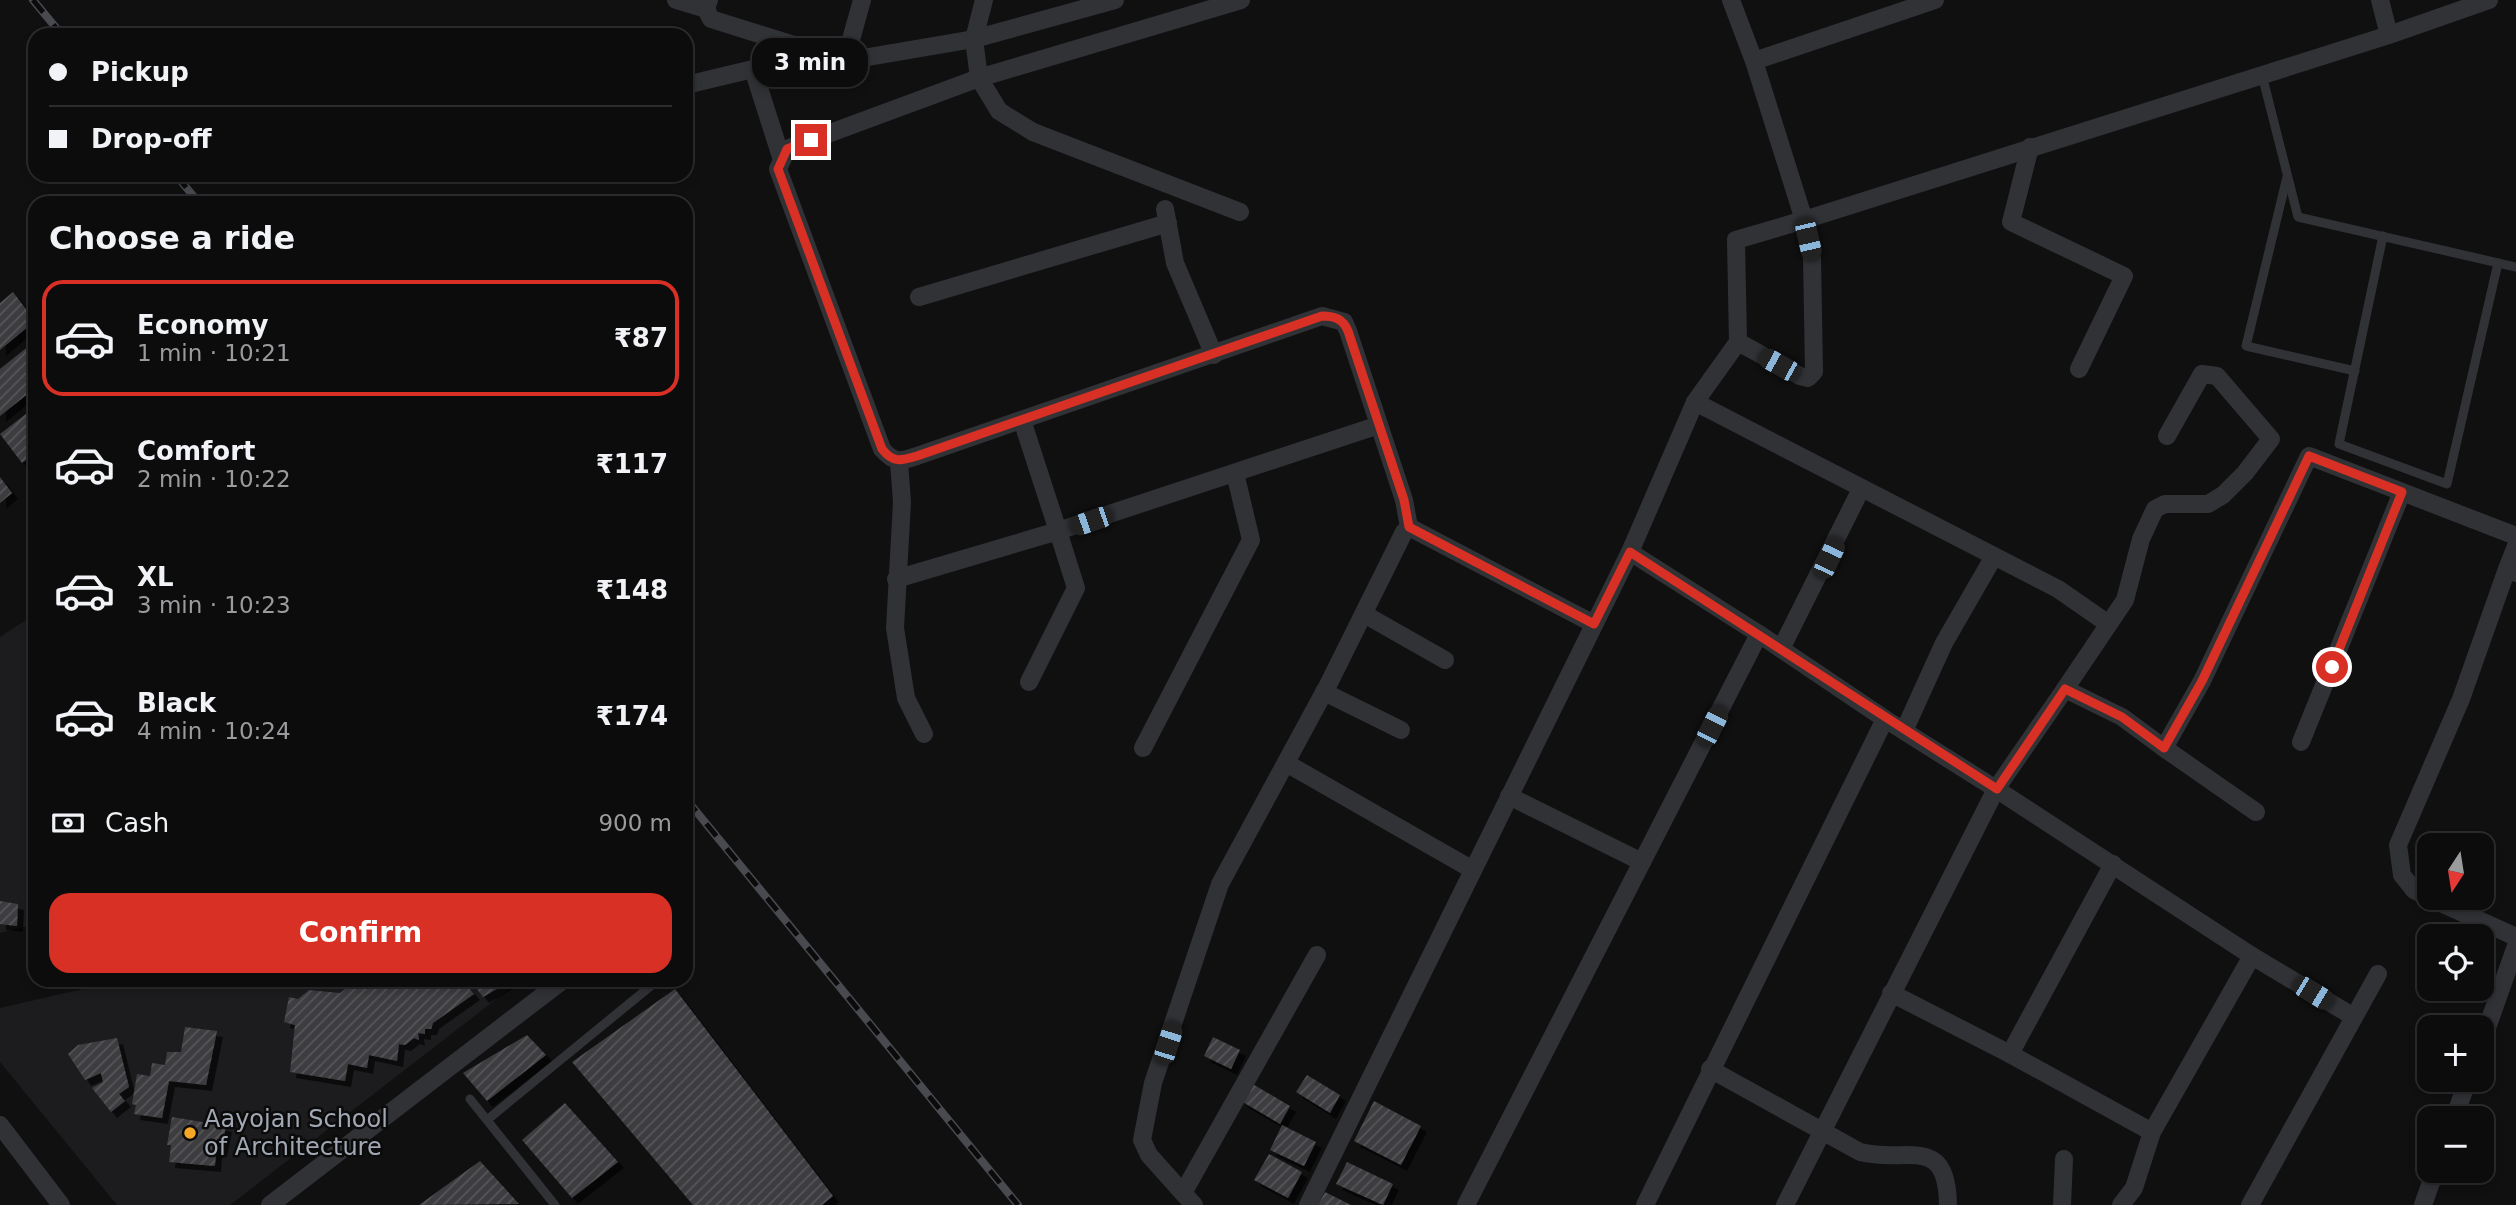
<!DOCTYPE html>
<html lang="en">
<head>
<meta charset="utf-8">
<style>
  body { margin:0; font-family:"DejaVu Sans",sans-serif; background:#1a1a1b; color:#f1f3f6; height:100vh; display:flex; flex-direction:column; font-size:26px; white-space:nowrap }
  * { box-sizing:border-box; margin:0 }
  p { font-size:23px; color:#9a9b9d }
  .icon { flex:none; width:38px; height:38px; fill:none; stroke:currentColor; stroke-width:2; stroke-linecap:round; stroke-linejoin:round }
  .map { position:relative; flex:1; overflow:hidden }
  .panel { position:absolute; left:28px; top:196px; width:665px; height:791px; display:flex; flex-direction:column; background:#0c0c0d; border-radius:21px; box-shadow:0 4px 10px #0003,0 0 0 2px #2c2c2e }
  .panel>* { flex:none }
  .top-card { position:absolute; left:28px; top:28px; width:665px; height:154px; border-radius:21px; box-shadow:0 4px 10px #0003,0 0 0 2px #2c2c2e; display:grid; align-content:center; height:154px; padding:0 21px; background:#0c0c0d }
  .needle { width:46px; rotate:192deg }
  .fabs { position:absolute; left:2417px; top:833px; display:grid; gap:14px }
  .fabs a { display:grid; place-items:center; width:77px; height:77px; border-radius:14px; background:#0c0c0d; box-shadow:0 4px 10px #0003,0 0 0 2px #2c2c2e; font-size:35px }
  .end { position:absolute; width:32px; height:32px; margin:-16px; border:9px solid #d93025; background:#fff; box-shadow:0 0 0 4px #fff }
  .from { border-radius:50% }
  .bubble { position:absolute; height:49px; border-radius:21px; background:#0c0c0d; box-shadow:0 4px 10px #0003,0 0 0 2px #2c2c2e; font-size:23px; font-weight:700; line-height:49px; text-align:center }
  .car { position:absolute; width:21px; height:42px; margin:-21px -10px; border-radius:9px; box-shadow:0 0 5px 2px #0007; background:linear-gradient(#222 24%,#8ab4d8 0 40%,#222 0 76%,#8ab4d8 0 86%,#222 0) }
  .top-card b { display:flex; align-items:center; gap:24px; height:66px; font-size:26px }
  .top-card b+b { border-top:2px solid #2c2c2e }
  .top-card i { width:18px; height:18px; background:#f1f3f6 }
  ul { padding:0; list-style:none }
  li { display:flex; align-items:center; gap:21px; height:116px; margin:0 14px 10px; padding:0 7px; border:4px solid transparent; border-radius:21px }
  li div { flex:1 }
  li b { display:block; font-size:26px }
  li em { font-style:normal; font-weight:700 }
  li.active { border-color:#d93025 }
  li>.icon { width:63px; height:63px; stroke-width:1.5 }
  h2 { padding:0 21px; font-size:32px; line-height:84px }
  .pay { display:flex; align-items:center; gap:18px; height:77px; padding:0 21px; font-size:26px }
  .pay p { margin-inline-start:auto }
  .button { display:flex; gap:14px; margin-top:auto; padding:14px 21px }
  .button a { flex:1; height:80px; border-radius:21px; background:#d93025; color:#fff; font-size:28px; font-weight:700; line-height:80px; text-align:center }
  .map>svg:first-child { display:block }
</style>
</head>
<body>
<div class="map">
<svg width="2516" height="1205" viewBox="0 0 2516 1205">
  <defs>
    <pattern id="building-hatch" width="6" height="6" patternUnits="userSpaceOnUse" patternTransform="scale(1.75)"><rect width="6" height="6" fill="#3c3d41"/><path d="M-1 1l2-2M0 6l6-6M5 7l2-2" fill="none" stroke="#55565a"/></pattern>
    <filter id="shadow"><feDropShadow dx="6" dy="6" stdDeviation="0" flood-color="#0009"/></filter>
  </defs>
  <rect width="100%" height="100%" fill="#101011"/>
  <!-- built -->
  <g fill="#1c1c1e">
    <polygon points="35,614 35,924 0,933 0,637"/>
    <polygon points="122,980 521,980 230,1205 117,1205 0,1062 0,1008"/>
  </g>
  <!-- building -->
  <g fill="url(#building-hatch)" filter="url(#shadow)">
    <polygon points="13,292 35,321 0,350 0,303"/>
    <polygon points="35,341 35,388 0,416 0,369"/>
    <polygon points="35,407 35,453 22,463 0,434"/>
    <polygon points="0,477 12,493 0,503"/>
    <polygon points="0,901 18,904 17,926 0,924"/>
    <polygon points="357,980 462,980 474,994 433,1023 431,1029 425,1029 425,1034 418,1033 419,1040 414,1038 405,1045 399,1044 397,1061 369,1055 367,1068 348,1064 345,1081 290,1072 295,1025 284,1022 289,997 298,999 309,990 340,993"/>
    <polygon points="470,980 512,980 483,997"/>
    <polygon points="675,989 833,1196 822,1205 693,1205 572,1062"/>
    <polygon points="185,1027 217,1031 206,1085 169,1081 162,1118 134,1114 136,1105 132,1104 137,1074 150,1076 152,1063 165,1065 167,1052 181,1052"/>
    <polygon points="527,1035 546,1055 487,1101 463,1073"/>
    <polygon points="1213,1037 1240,1050 1231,1069 1204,1056"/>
    <polygon points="117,1038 129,1087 119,1094 125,1101 111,1112 92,1088 103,1082 101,1073 85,1080 68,1054 78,1045"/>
    <polygon points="1307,1075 1340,1095 1330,1113 1296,1092"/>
    <polygon points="1251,1083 1290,1106 1280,1124 1241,1101"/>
    <polygon points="1374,1101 1421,1126 1401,1165 1354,1141"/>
    <polygon points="565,1103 618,1162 572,1198 522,1140"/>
    <polygon points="172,1117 226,1126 221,1151 216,1152 215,1166 169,1162 171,1145 167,1145"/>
    <polygon points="1282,1125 1316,1142 1304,1166 1270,1150"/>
    <polygon points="1269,1154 1302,1172 1288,1198 1254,1180"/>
    <polygon points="480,1161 519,1204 419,1205"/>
    <polygon points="1347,1162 1393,1184 1383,1205 1336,1184"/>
    <polygon points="1325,1192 1351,1205 1318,1205"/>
  </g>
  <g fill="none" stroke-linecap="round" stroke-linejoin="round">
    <!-- service -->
    <g stroke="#313236" stroke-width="9">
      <polyline points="2262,75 2298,217 2516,267"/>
      <polyline points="2287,177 2246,346 2355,371"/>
      <polyline points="2383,236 2339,444 2447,484 2498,263"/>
      <polyline points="470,1099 555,1205"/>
      <polyline points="487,1120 658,980"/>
    </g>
    <!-- minor -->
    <g stroke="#313236" stroke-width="18">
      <polyline points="676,0 706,9"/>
      <polyline points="709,0 706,9 711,19 845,61 974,39 984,0"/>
      <polyline points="1115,0 974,39 979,78 999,111 1033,132 1240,212"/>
      <path d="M1241,0L979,78L787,149L778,169L882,449C894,463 900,462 917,456L1322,316L1344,322L1348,331L1404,500L1409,527"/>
      <polyline points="1731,0 1754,61 1804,220 2389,35 2489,0"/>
      <polyline points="2380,0 2389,35"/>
      <polyline points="1754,61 1935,0"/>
      <polyline points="753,69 782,160"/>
      <polyline points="686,85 753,69 845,61 862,0"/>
      <polyline points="2030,147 2011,222 2124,276 2079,369"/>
      <polyline points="1165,209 1175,263 1214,355"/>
      <polyline points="919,297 1168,223"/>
      <polyline points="1695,402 2058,589 2107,623"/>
      <polyline points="1022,420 1058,531 1379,425"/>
      <polyline points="899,462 902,502 895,628 906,698 924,734"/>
      <polyline points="1630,552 1695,402 1738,342 1736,240 1804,220 1812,258 1814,372 1808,378 1800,376 1738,342"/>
      <polyline points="2516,573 2507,569 2516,546"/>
      <polyline points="896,579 1058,531 1076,588 1029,682"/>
      <polyline points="1364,614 1445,660"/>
      <polyline points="1781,649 1861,489"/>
      <polyline points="2065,689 2125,600 2141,539 2155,509 2165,504 2208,504 2223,495 2245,473 2271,439 2217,376 2202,374 2167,436"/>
      <polyline points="1324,692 1401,730"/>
      <polyline points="1904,731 1944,643 1993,558"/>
      <polyline points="2301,742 2402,492"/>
      <polyline points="1143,748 1251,540 1235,473"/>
      <polyline points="2164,748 2256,812"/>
      <polyline points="1286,763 1473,870"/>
      <polyline points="1509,796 1642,862"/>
      <polyline points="2113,864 2010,1054 2152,1132 2252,956"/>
      <polyline points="2429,897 2414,890 2402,875 2398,845 2461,699 2507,569"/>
      <polyline points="2430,898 2516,937"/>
      <polyline points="1891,993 2010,1054"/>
      <polyline points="2354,1017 2252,956 1996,789 2065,689 2122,717 2164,748 2202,681 2309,456 2516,536"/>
      <polyline points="2482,1042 2516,946"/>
      <path d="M1710,1069L1860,1152C1907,1164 1947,1133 1948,1205"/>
      <polyline points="2454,1118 2468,1080"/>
      <polyline points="0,1125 61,1205"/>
      <polyline points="1183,1193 1149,1155 1142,1140 1153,1083 1220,884 1328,685 1404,532 1409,527 1594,624"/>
      <polyline points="270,1205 563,980"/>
      <polyline points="1194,1205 1183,1193 1317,955"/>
      <polyline points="1308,1205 1630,552 1759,634 1466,1205"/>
      <polyline points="1645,1205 1885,719 1759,634"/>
      <polyline points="1785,1205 1996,789 1885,719"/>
      <polyline points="2062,1205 2064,1159"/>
      <polyline points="2121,1205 2134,1188 2152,1132"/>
      <polyline points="2250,1205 2378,974"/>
      <polyline points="2423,1205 2435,1171"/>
    </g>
    <defs>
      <g id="rail">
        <polyline points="33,0 62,35"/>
        <polyline points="176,175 199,203"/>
        <polyline points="686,799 1018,1205"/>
      </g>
    </defs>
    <!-- rail casing -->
    <use href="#rail" stroke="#484a4f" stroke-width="8"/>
    <!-- rail -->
    <use href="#rail" stroke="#0b0b0c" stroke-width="5" stroke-dasharray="16" stroke-linecap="butt"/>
  </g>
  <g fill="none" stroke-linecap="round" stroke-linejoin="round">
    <!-- route -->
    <path stroke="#d93025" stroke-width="9" d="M811,140L787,149L778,169L882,449C893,463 900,461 917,456L1322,316C1335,316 1343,319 1348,331L1404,500L1409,527L1594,624L1630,552L1997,789L2065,689L2122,717L2164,748L2202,681L2309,456L2402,492L2332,667"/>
  </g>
  <!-- markers -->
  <circle fill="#f4a825" stroke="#0b0b0c" stroke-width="2.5" cx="190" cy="1133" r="7"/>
  <g text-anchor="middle" stroke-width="5" stroke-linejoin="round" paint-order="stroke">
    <!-- poi labels -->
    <g font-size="24" fill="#a1a7b3" stroke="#0b0b0c" text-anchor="start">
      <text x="204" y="1127">Aayojan School<tspan x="204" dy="28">of Architecture</tspan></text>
    </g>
  </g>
</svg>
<div class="fabs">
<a><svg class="needle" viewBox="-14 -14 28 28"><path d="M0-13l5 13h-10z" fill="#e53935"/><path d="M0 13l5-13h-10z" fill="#9a9b9d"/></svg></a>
<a><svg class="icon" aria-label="locate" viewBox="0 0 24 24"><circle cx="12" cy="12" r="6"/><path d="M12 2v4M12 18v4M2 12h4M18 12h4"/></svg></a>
<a>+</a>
<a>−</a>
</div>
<i class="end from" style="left:2332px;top:667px"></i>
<i class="end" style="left:811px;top:140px"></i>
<div class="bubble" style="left:752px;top:38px;width:116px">3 min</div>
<i class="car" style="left:1808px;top:239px;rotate:167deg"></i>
<i class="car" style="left:1779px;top:365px;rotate:299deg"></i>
<i class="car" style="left:1091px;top:521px;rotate:251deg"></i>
<i class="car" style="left:1829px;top:558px;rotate:25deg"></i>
<i class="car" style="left:1712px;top:726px;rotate:27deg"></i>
<i class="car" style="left:2313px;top:993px;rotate:121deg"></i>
<i class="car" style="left:1168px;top:1043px;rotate:18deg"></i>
<div class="top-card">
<b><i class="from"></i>Pickup</b>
<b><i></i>Drop-off</b>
</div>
<section class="panel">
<h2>Choose a ride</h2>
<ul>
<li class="active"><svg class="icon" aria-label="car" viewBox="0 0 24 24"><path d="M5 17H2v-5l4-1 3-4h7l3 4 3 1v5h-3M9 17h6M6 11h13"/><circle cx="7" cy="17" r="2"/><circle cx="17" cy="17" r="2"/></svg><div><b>Economy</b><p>1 min · 10:21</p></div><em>₹87</em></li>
<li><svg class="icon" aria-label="car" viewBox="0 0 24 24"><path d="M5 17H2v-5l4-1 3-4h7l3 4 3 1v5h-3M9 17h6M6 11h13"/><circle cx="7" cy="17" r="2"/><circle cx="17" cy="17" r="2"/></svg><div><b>Comfort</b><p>2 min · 10:22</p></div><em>₹117</em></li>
<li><svg class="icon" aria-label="car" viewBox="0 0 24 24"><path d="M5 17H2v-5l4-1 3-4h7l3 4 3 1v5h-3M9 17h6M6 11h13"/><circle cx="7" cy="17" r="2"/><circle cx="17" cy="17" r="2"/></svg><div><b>XL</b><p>3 min · 10:23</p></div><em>₹148</em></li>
<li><svg class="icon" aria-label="car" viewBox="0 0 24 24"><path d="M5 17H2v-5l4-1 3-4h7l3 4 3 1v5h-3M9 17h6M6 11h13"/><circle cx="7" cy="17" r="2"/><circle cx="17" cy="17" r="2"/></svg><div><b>Black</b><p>4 min · 10:24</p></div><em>₹174</em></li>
</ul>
<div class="pay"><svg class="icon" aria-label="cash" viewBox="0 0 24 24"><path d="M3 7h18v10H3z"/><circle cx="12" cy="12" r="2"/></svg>Cash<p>900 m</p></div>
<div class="button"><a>Confirm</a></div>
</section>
</div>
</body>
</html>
